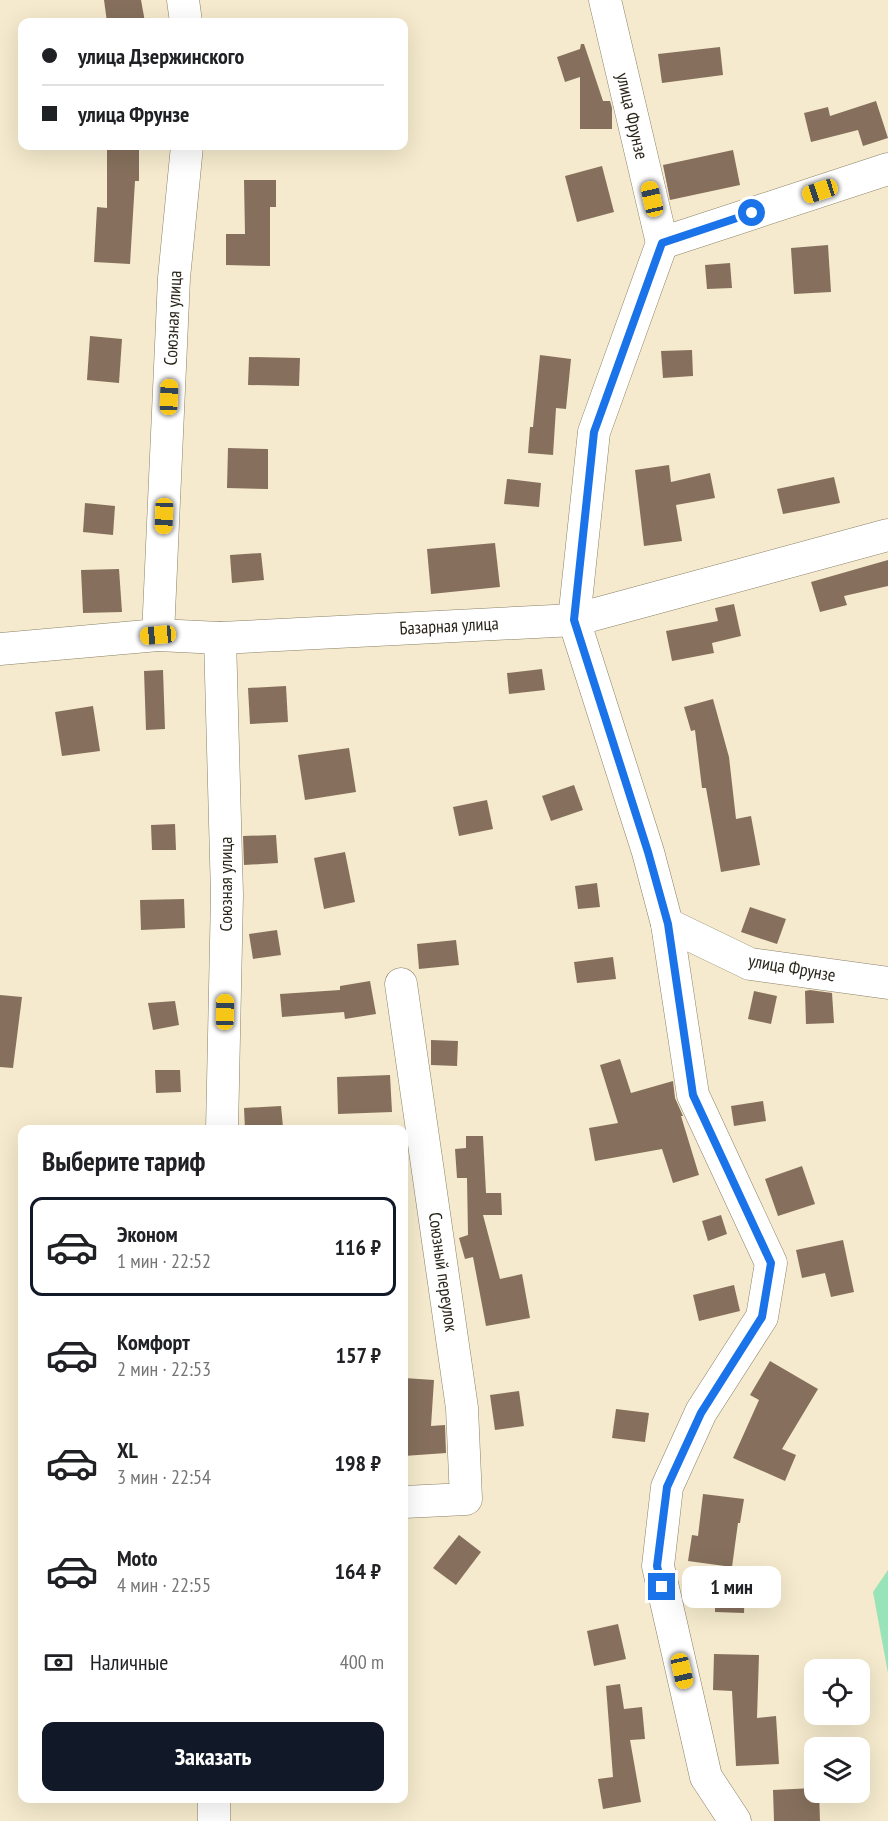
<!DOCTYPE html>
<html lang="ru">
<head>
<meta charset="utf-8">
<style>
  body { margin:0; font-family:"PT Sans Narrow",sans-serif; background:#f6f6f6; color:#202124; height:100vh; display:flex; flex-direction:column; font-size:22px; white-space:nowrap }
  * { box-sizing:border-box; margin:0 }
  p { font-size:20px; color:#757577 }
  .icon { flex:none; width:33px; height:33px; fill:none; stroke:currentColor; stroke-width:2; stroke-linecap:round; stroke-linejoin:round }
  .map { position:relative; flex:1; overflow:hidden }
  .side { position:absolute; left:18px; top:1125px; width:390px; height:678px; display:flex; flex-direction:column; background:#fff; border-radius:12px; box-shadow:0 6px 24px #0002 }
  .side>* { flex:none }
  .hud { position:absolute; left:18px; top:18px; width:390px; height:132px; border-radius:12px; box-shadow:0 6px 24px #0002; display:grid; align-content:center; height:132px; padding:0 24px; background:#fff }
  .fabs { position:absolute; left:804px; top:1659px; display:grid; gap:12px }
  .fabs a { display:grid; place-items:center; width:66px; height:66px; border-radius:12px; background:#fff; box-shadow:0 6px 24px #0002; font-size:30px }
  .end { position:absolute; width:27px; height:27px; margin:-14px; border:8px solid #1a73e8; background:#fff; box-shadow:0 0 0 3px #fff }
  .from { border-radius:50% }
  .bubble { position:absolute; height:42px; border-radius:12px; background:#fff; box-shadow:0 6px 24px #0002; font-size:20px; font-weight:600; line-height:42px; text-align:center }
  .car { position:absolute; width:18px; height:36px; margin:-18px -9px; border-radius:8px; box-shadow:0 0 4px 2px #0007; background:linear-gradient(#f5c518 24%,#345 0 40%,#f5c518 0 76%,#345 0 86%,#f5c518 0) }
  .hud b { display:flex; align-items:center; gap:21px; height:57px; font-size:22px }
  .hud b+b { border-top:2px solid #e0e0e0 }
  .hud i { width:15px; height:15px; background:#202124 }
  ul { padding:0; list-style:none }
  li { display:flex; align-items:center; gap:18px; height:99px; margin:0 12px 9px; padding:0 12px; border:3px solid transparent; border-radius:12px }
  li div { flex:1 }
  li b { display:block; font-size:22px }
  li em { font-style:normal; font-weight:600 }
  li.on { border-color:#111827 }
  li>.icon { width:54px; height:54px; stroke-width:1.5 }
  h2 { padding:0 24px; font-size:27px; line-height:72px }
  .pay { display:flex; align-items:center; gap:15px; height:66px; padding:0 24px; font-size:22px }
  .pay p { margin-inline-start:auto }
  .primary-button { display:flex; gap:12px; margin-top:auto; padding:12px 24px }
  .primary-button a { flex:1; height:69px; border-radius:12px; background:#111827; color:#fff; font-size:24px; font-weight:600; line-height:69px; text-align:center }
  .map>svg:first-child { display:block }
</style>
</head>
<body>
<div class="map">
<svg width="888" height="1821" viewBox="0 0 888 1821">
  <rect width="100%" height="100%" fill="#f5eacd"/>
  <!-- green -->
  <polygon fill="#98e3b8" points="888,1570 888,1673 873,1592"/>
  <!-- building -->
  <g fill="#86705d">
    <polygon points="104,0 141,0 145,22 107,22"/>
    <polygon points="581,44 584,44 603,101 610,101 612,108 612,129 580,129 580,77 565,82 557,57 580,49"/>
    <polygon points="720,47 723,75 662,83 658,54"/>
    <polygon points="876,101 888,138 863,146 858,130 811,142 804,113 828,107 830,116"/>
    <polygon points="107,150 139,150 139,181 135,181 130,264 94,262 97,207 107,208"/>
    <polygon points="733,150 740,185 670,200 663,165"/>
    <polygon points="602,166 614,212 577,222 565,176"/>
    <polygon points="244,180 276,180 276,207 270,207 270,266 226,265 226,234 245,234"/>
    <polygon points="828,245 831,292 794,294 791,248"/>
    <polygon points="730,263 732,288 707,289 705,265"/>
    <polygon points="90,336 122,339 119,383 87,380"/>
    <polygon points="692,350 693,376 663,378 661,351"/>
    <polygon points="540,355 571,359 566,409 556,408 553,455 528,453 530,427 533,427"/>
    <polygon points="249,357 300,358 299,386 248,385"/>
    <polygon points="228,448 268,449 268,489 227,488"/>
    <polygon points="669,465 671,482 710,473 715,498 676,505 682,541 644,546 635,470"/>
    <polygon points="834,477 840,503 783,514 777,489"/>
    <polygon points="507,479 541,483 539,507 504,504"/>
    <polygon points="85,503 115,506 113,535 83,532"/>
    <polygon points="495,543 500,587 431,594 427,549"/>
    <polygon points="261,553 264,580 232,583 230,555"/>
    <polygon points="888,560 888,586 844,596 847,605 820,612 811,582"/>
    <polygon points="119,569 122,612 83,613 81,570"/>
    <polygon points="734,604 741,636 712,643 714,653 672,661 666,631 718,621 715,608"/>
    <polygon points="542,669 545,690 509,694 507,673"/>
    <polygon points="163,670 165,729 146,730 144,671"/>
    <polygon points="286,686 288,722 250,724 248,688"/>
    <polygon points="713,699 729,757 736,819 751,816 760,865 721,872 706,788 702,788 695,730 691,731 684,707"/>
    <polygon points="93,706 100,751 62,756 55,712"/>
    <polygon points="349,748 356,792 305,800 298,755"/>
    <polygon points="574,785 583,810 551,821 542,796"/>
    <polygon points="487,800 493,829 459,836 453,807"/>
    <polygon points="175,824 176,850 152,850 151,825"/>
    <polygon points="276,835 278,863 244,865 243,836"/>
    <polygon points="345,852 355,902 324,909 314,858"/>
    <polygon points="597,883 600,907 578,909 575,886"/>
    <polygon points="184,899 185,928 141,930 140,900"/>
    <polygon points="750,907 786,919 777,944 741,932"/>
    <polygon points="277,930 281,955 253,959 249,934"/>
    <polygon points="456,940 459,965 419,969 417,944"/>
    <polygon points="613,957 616,979 577,983 574,962"/>
    <polygon points="370,981 376,1014 345,1019 344,1012 282,1017 280,994 340,990 340,986"/>
    <polygon points="810,990 832,993 834,1023 806,1024 805,991"/>
    <polygon points="754,991 777,996 771,1024 748,1019"/>
    <polygon points="0,995 22,997 13,1068 0,1067"/>
    <polygon points="175,1001 179,1025 153,1030 148,1003"/>
    <polygon points="431,1040 458,1041 457,1066 431,1065"/>
    <polygon points="620,1059 631,1093 673,1081 675,1098 683,1116 681,1116 699,1175 673,1183 662,1149 595,1161 589,1128 618,1123 600,1065"/>
    <polygon points="155,1070 180,1070 181,1092 156,1093"/>
    <polygon points="390,1075 392,1112 338,1114 337,1077"/>
    <polygon points="763,1101 766,1121 734,1126 731,1106"/>
    <polygon points="281,1106 283,1127 245,1129 244,1108"/>
    <polygon points="466,1136 483,1136 486,1193 501,1193 502,1215 483,1215 500,1279 522,1274 530,1318 486,1326 473,1257 465,1259 459,1238 468,1235 467,1178 457,1178 455,1149 466,1148"/>
    <polygon points="802,1166 815,1204 778,1216 765,1179"/>
    <polygon points="721,1215 727,1234 708,1241 702,1221"/>
    <polygon points="843,1240 854,1292 831,1297 825,1273 802,1278 796,1250"/>
    <polygon points="734,1285 740,1311 699,1321 693,1295"/>
    <polygon points="770,1361 818,1389 782,1449 796,1455 785,1481 733,1458 759,1400 750,1395"/>
    <polygon points="404,1378 434,1380 431,1426 445,1425 446,1453 404,1456"/>
    <polygon points="519,1391 524,1426 495,1430 490,1395"/>
    <polygon points="616,1409 649,1413 645,1442 612,1438"/>
    <polygon points="703,1494 744,1499 740,1523 738,1523 732,1567 688,1561 692,1535 698,1536"/>
    <polygon points="459,1535 481,1552 456,1585 433,1568"/>
    <polygon points="715,1584 745,1585 744,1613 715,1612"/>
    <polygon points="618,1624 626,1659 594,1666 587,1631"/>
    <polygon points="714,1654 759,1655 757,1718 776,1716 779,1764 736,1766 732,1691 713,1690"/>
    <polygon points="620,1684 624,1709 642,1707 645,1739 630,1740 641,1802 603,1809 598,1779 613,1777 606,1686"/>
    <polygon points="814,1788 814,1792 819,1792 820,1821 774,1821 773,1790"/>
  </g>
  <g fill="none" stroke-linecap="round" stroke-linejoin="round">
    <defs>
      <g id="minor">
        <polyline points="183,0 186,22"/>
        <polyline points="605,0 662,243 594,432 574,620 648,852 667,924 693,1095 771,1263 762,1317 701,1412 667,1487 658,1566 706,1777 735,1821"/>
        <polyline points="662,243 888,169"/>
        <polyline points="158,635 174,278 187,146"/>
        <polyline points="220,638 227,895 222,1130"/>
        <polyline points="0,649 158,635 220,638 574,620 888,535"/>
        <polyline points="667,924 750,964 888,983"/>
        <polyline points="401,984 462,1408 466,1499 404,1502"/>
        <polyline points="214,1821 214,1798"/>
      </g>
    </defs>
    <!-- minor casing -->
    <use href="#minor" stroke="#8a8066" stroke-width="33"/>
    <!-- minor -->
    <use href="#minor" stroke="#fff" stroke-width="32"/>
  </g>
  <g fill="none" stroke-linecap="round" stroke-linejoin="round">
    <!-- route -->
    <polyline stroke="#1a73e8" stroke-width="8" points="662,1587 657,1566 667,1487 701,1413 762,1317 771,1263 693,1095 668,924 648,852 574,620 594,432 662,243 752,213"/>
  </g>
  <g text-anchor="middle" stroke-width="4.5" stroke-linejoin="round" paint-order="stroke">
    <!-- street labels -->
    <g font-size="18" fill="#2a261b" stroke="#fff">
      <text transform="translate(632 116) rotate(77)" y="6">улица Фрунзе</text>
      <text transform="translate(173 318) rotate(-87)" y="6">Союзная улица</text>
      <text transform="translate(449 626) rotate(-3)" y="6">Базарная улица</text>
      <text transform="translate(226 884) rotate(-90)" y="6">Союзная улица</text>
      <text transform="translate(792 968) rotate(10)" y="6">улица Фрунзе</text>
      <text transform="translate(443 1272) rotate(82)" y="6">Союзный переулок</text>
    </g>
  </g>
</svg>
<div class="fabs">
<a><svg class="icon" aria-label="locate" viewBox="0 0 24 24"><circle cx="12" cy="12" r="6"/><path d="M12 2v4M12 18v4M2 12h4M18 12h4"/></svg></a>
<a><svg class="icon" aria-label="layers" viewBox="0 0 24 24"><path d="M12 4l9 5-9 5-9-5zM3 14l9 5 9-5"/></svg></a>
</div>
<i class="end from" style="left:752px;top:213px"></i>
<i class="end" style="left:662px;top:1587px"></i>
<div class="bubble" style="left:682px;top:1566px;width:99px">1 мин</div>
<i class="car" style="left:820px;top:191px;rotate:252deg"></i>
<i class="car" style="left:652px;top:199px;rotate:347deg"></i>
<i class="car" style="left:169px;top:397px;rotate:2deg"></i>
<i class="car" style="left:164px;top:516px;rotate:182deg"></i>
<i class="car" style="left:158px;top:635px;rotate:265deg"></i>
<i class="car" style="left:225px;top:1012px;rotate:1deg"></i>
<i class="car" style="left:682px;top:1671px;rotate:167deg"></i>
<div class="hud">
<b><i class="from"></i>улица Дзержинского</b>
<b><i></i>улица Фрунзе</b>
</div>
<section class="side">
<h2>Выберите тариф</h2>
<ul>
<li class="on"><svg class="icon" aria-label="car" viewBox="0 0 24 24"><path d="M5 17H2v-5l4-1 3-4h7l3 4 3 1v5h-3M9 17h6M6 11h13"/><circle cx="7" cy="17" r="2"/><circle cx="17" cy="17" r="2"/></svg><div><b>Эконом</b><p>1 мин · 22:52</p></div><em>116 ₽</em></li>
<li><svg class="icon" aria-label="car" viewBox="0 0 24 24"><path d="M5 17H2v-5l4-1 3-4h7l3 4 3 1v5h-3M9 17h6M6 11h13"/><circle cx="7" cy="17" r="2"/><circle cx="17" cy="17" r="2"/></svg><div><b>Комфорт</b><p>2 мин · 22:53</p></div><em>157 ₽</em></li>
<li><svg class="icon" aria-label="car" viewBox="0 0 24 24"><path d="M5 17H2v-5l4-1 3-4h7l3 4 3 1v5h-3M9 17h6M6 11h13"/><circle cx="7" cy="17" r="2"/><circle cx="17" cy="17" r="2"/></svg><div><b>XL</b><p>3 мин · 22:54</p></div><em>198 ₽</em></li>
<li><svg class="icon" aria-label="car" viewBox="0 0 24 24"><path d="M5 17H2v-5l4-1 3-4h7l3 4 3 1v5h-3M9 17h6M6 11h13"/><circle cx="7" cy="17" r="2"/><circle cx="17" cy="17" r="2"/></svg><div><b>Moto</b><p>4 мин · 22:55</p></div><em>164 ₽</em></li>
</ul>
<div class="pay"><svg class="icon" aria-label="cash" viewBox="0 0 24 24"><path d="M3 7h18v10H3z"/><circle cx="12" cy="12" r="2"/></svg>Наличные<p>400 m</p></div>
<div class="primary-button"><a>Заказать</a></div>
</section>
</div>
</body>
</html>
